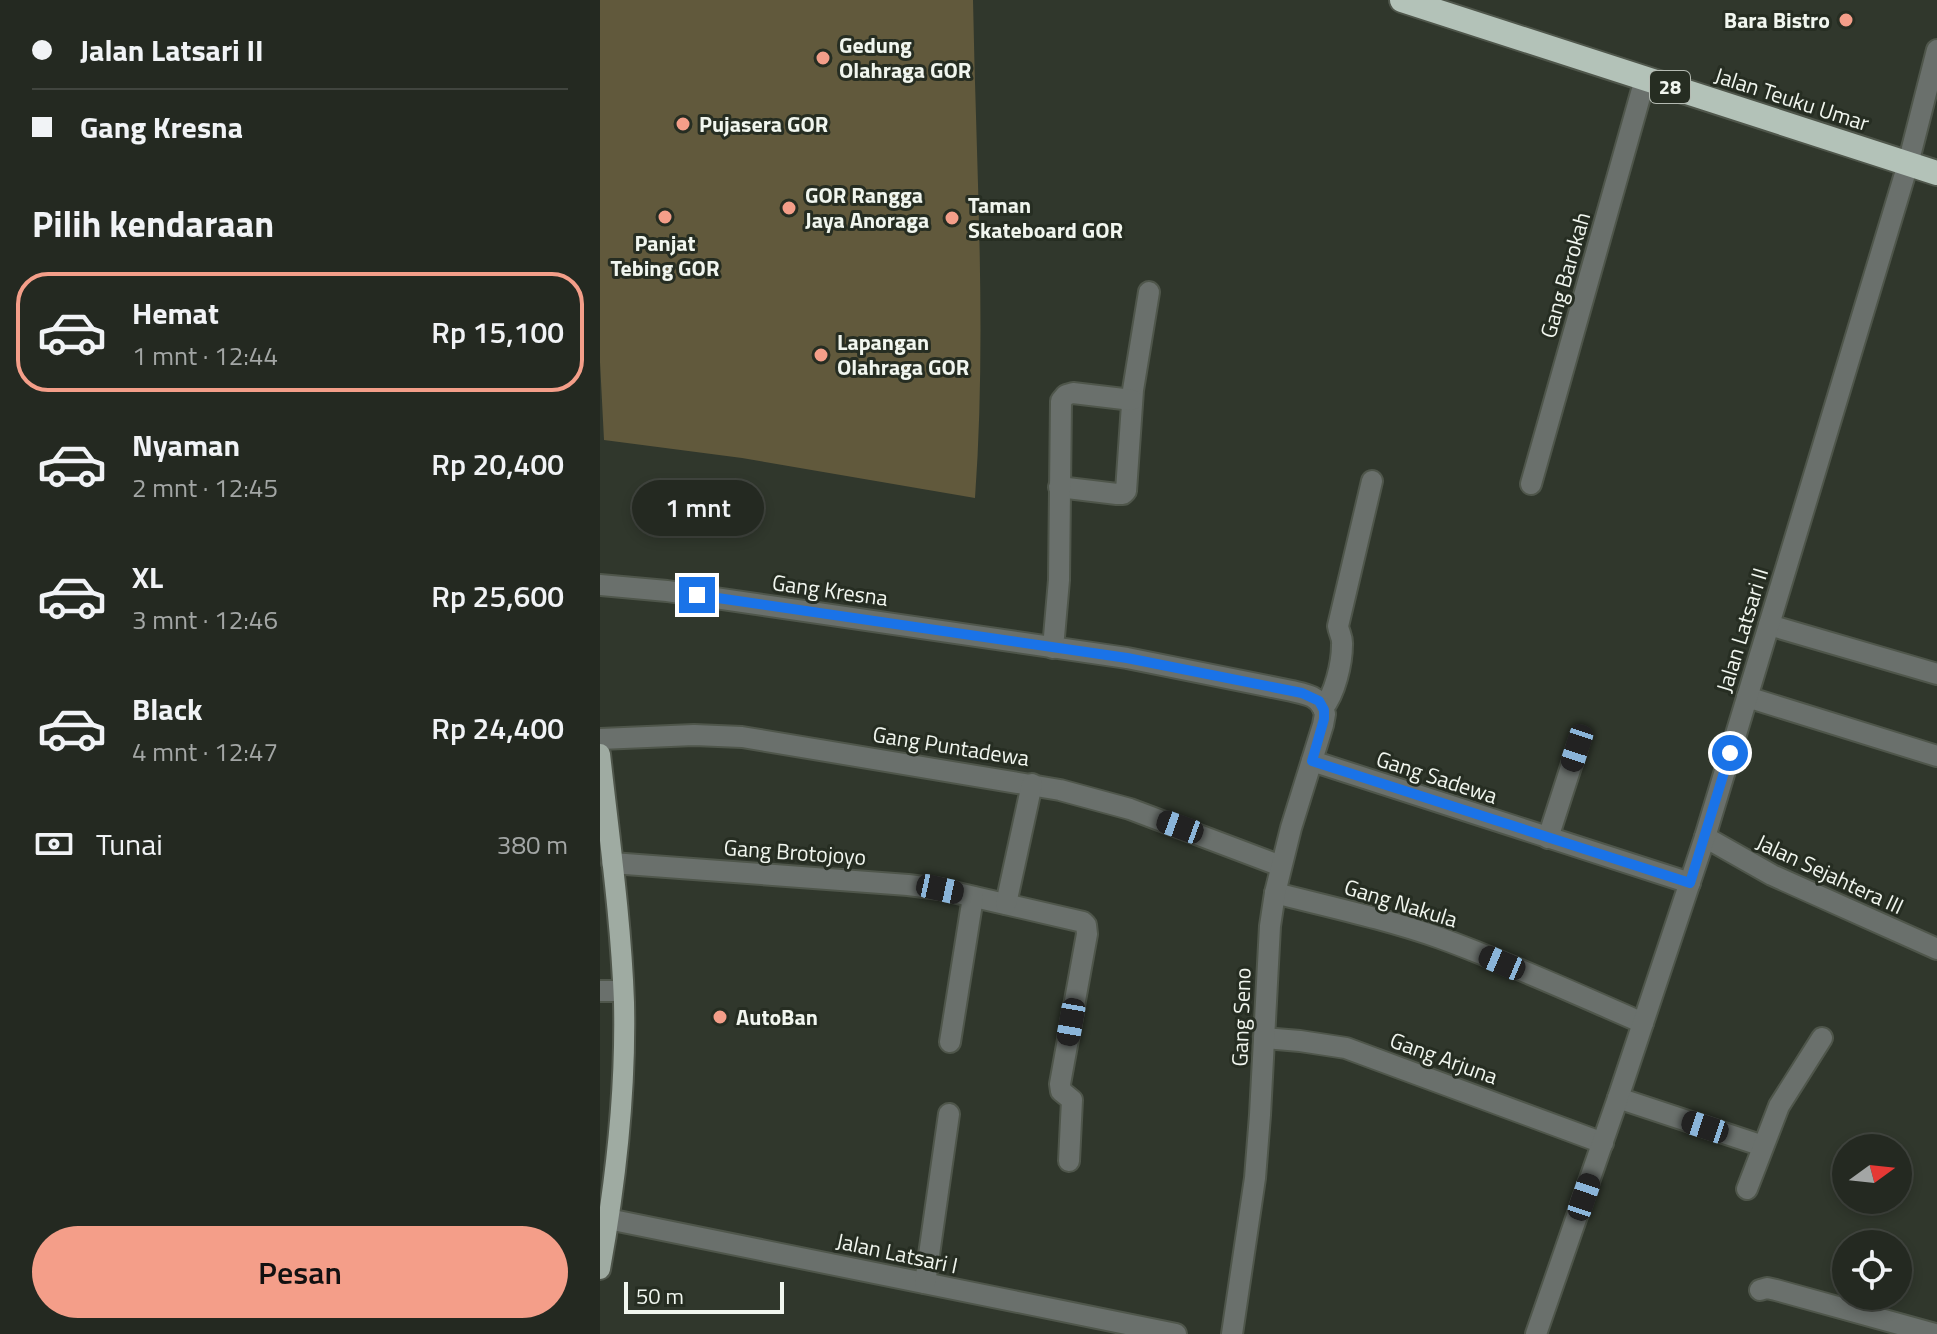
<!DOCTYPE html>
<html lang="id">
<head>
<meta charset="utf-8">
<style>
  body { margin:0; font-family:"Titillium Web",sans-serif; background:#2c312a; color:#f1f3f6; height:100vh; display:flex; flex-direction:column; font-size:30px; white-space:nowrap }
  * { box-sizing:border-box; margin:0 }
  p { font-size:26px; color:#a3a6a5 }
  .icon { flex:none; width:44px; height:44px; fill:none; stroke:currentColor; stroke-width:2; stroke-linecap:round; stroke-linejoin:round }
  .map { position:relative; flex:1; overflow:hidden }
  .sheet { display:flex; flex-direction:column; background:#242921; width:600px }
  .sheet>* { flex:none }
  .top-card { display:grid; align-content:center; height:176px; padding:0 32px; background:#242921 }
  .needle { width:52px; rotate:75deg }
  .controls { position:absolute; left:1232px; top:1134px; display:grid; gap:16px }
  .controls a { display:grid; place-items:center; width:80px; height:80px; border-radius:50%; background:#242921; box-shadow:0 4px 12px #0003,0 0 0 2px #41453f; font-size:40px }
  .scale { position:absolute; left:24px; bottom:20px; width:160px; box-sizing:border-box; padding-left:8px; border:4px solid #f1f6ef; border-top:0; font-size:22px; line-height:28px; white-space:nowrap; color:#f1f6ef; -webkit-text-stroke:6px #262d22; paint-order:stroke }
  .end { position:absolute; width:36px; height:36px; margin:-18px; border:10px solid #1a73e8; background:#fff; box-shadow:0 0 0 4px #fff }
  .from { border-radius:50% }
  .bubble { position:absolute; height:56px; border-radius:28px; background:#242921; box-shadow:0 4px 12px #0003,0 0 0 2px #41453f; font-size:26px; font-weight:600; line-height:56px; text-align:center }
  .car { position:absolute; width:24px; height:48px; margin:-24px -12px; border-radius:10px; box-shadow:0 0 6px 2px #0007; background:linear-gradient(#222 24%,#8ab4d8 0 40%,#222 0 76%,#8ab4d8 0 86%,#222 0) }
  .top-card b { display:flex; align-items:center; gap:28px; height:76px; font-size:30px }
  .top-card b+b { border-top:2px solid #41453f }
  .top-card i { width:20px; height:20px; background:#f1f3f6 }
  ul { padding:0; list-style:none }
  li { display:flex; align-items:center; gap:24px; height:120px; margin:0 16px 12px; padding:0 16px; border:4px solid transparent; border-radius:32px }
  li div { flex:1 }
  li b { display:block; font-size:30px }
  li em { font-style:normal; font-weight:600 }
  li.current { border-color:#f49e89 }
  li>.icon { width:72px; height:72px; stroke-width:1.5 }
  h2 { padding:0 32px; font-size:36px; line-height:96px }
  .pay { display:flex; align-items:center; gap:20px; height:88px; padding:0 32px; font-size:30px }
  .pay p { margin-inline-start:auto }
  .button { display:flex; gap:16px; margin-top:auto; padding:16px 32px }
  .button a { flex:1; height:92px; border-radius:48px; background:#f49e89; color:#111; font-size:32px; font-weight:600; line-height:92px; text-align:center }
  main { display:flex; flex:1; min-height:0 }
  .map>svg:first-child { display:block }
</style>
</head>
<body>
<main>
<section class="sheet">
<div class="top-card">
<b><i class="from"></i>Jalan Latsari II</b>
<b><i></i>Gang Kresna</b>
</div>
<h2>Pilih kendaraan</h2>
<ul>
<li class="current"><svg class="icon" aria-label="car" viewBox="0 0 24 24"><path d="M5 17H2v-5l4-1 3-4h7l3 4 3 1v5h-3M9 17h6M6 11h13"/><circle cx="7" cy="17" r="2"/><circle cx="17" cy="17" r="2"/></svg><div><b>Hemat</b><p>1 mnt · 12:44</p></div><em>Rp 15,100</em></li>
<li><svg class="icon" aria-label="car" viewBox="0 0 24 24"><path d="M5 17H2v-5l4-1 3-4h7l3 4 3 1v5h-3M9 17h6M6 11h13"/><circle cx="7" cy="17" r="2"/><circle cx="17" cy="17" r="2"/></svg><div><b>Nyaman</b><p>2 mnt · 12:45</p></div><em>Rp 20,400</em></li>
<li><svg class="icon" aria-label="car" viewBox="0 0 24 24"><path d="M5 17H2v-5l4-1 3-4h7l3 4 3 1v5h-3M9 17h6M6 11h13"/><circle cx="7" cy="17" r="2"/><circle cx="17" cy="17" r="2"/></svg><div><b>XL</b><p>3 mnt · 12:46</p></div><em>Rp 25,600</em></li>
<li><svg class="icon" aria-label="car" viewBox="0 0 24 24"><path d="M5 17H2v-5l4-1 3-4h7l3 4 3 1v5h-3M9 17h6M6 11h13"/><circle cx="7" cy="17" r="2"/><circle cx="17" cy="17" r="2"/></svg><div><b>Black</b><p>4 mnt · 12:47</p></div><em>Rp 24,400</em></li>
</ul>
<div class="pay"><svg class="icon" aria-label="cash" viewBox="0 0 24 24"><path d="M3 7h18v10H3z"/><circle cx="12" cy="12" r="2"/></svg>Tunai<p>380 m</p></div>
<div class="button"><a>Pesan</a></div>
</section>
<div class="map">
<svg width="1337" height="1334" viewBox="0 0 1337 1334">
  <rect width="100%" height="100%" fill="#30372c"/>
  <!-- green -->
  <path fill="#61593c" d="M0,0H373C376,166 387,333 375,498L142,458L4,440L0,362Z"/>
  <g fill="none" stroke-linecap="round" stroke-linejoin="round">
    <defs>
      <g id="minor">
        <polyline points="931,484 1045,79"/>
        <polyline points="459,487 517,494 523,494 526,491 533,390 549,292"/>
        <path d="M0,585L67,591L527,658L692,691C704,694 717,695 723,708"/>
        <polyline points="1169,625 1337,674"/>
        <polyline points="453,648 459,580 461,401 466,395 473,393 532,400"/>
        <polyline points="1147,697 1337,756"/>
        <path d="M723,708C735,694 742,663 742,645C743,638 739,633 738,626L772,481"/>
        <polyline points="0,739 94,735 142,737 460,790 530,809 681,866"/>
        <polyline points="712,761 1090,883"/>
        <polyline points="1105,837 1172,875 1337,949"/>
        <polyline points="948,838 977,748"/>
        <polyline points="12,863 308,885 340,889 483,922 486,925 487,934 460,1084 461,1091 472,1100 469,1161"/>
        <path d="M675,893C730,907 786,919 840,938C909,963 976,994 1043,1023"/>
        <polyline points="406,904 432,784"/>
        <polyline points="0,991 23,991"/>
        <polyline points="664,1038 700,1041 746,1048 1003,1143"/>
        <polyline points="350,1042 373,897"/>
        <polyline points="1018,1098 1163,1146"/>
        <polyline points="1147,1189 1179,1106 1222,1038"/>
        <polyline points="8,1219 576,1334"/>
        <polyline points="325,1283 349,1114"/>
        <polyline points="1160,1290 1167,1288 1176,1290 1335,1334"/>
        <polyline points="632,1334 655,1178 660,1115 670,926 675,893 691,828 723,725 725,714 723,708"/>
        <polyline points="936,1334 1018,1098 1105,837 1308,164 1337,50"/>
      </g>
      <path id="major" d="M0,754C9,836 21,919 24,1002C26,1091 16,1181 0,1269"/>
      <polyline id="highway" points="802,0 1337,173"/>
    </defs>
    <!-- minor casing -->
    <use href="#minor" stroke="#4f564b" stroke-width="24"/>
    <!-- major casing -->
    <use href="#major" stroke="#4f564b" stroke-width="24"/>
    <!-- highway casing -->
    <use href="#highway" stroke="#4f564b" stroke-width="28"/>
    <!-- minor -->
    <use href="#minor" stroke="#6a706c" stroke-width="20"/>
    <!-- major -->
    <use href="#major" stroke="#9faba2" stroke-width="20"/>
    <!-- highway -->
    <use href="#highway" stroke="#b3c2b8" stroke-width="24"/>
  </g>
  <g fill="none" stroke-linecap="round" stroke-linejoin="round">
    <!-- route -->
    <polyline stroke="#1a73e8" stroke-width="10" points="97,595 527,658 702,693 719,701 724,710 724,719 712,761 1090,883 1130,753"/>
  </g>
  <!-- markers -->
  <g fill="#f49e89" stroke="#262d22" stroke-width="3">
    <circle cx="1246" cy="20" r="8"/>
    <circle cx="223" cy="58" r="8"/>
    <circle cx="83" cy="124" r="8"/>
    <circle cx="189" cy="208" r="8"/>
    <circle cx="65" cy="217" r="8"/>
    <circle cx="352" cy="218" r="8"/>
    <circle cx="221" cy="355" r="8"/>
    <circle cx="120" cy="1017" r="8"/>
  </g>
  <g text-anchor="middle" stroke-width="6" stroke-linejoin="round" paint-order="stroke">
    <!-- shield labels -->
    <rect fill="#262d22" stroke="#b4bab2" stroke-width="2" x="1050" y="71" width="40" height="32" rx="6"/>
    <g font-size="20" font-weight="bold" fill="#f1f6ef">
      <text x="1070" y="94">28</text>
    </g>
    <!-- poi labels -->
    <g font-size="22" font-weight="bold" fill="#f1f6ef" stroke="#262d22" text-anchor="start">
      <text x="1230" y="28" text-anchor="end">Bara Bistro</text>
      <text x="239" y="53">Gedung<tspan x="239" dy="25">Olahraga GOR</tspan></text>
      <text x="99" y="132">Pujasera GOR</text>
      <text x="205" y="203">GOR Rangga<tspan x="205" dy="25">Jaya Anoraga</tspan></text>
      <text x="368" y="213">Taman<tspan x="368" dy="25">Skateboard GOR</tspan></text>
      <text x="65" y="251" text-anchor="middle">Panjat<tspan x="65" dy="25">Tebing GOR</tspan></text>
      <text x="237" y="350">Lapangan<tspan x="237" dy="25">Olahraga GOR</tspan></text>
      <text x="136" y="1025">AutoBan</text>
    </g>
    <!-- street labels -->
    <g font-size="22" fill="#f1f6ef" stroke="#262d22">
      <text transform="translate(1192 99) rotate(18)" y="8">Jalan Teuku Umar</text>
      <text transform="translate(965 275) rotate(-74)" y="8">Gang Barokah</text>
      <text transform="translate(230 590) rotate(8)" y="8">Gang Kresna</text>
      <text transform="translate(1142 630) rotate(-73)" y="8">Jalan Latsari II</text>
      <text transform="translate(351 746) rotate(9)" y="8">Gang Puntadewa</text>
      <text transform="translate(837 777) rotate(18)" y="8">Gang Sadewa</text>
      <text transform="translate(195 852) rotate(4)" y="8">Gang Brotojoyo</text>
      <text transform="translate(1230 874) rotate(25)" y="8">Jalan Sejahtera III</text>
      <text transform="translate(801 903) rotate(17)" y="8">Gang Nakula</text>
      <text transform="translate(641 1017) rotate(-88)" y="8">Gang Seno</text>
      <text transform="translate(844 1058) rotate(20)" y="8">Gang Arjuna</text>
      <text transform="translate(297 1253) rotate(12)" y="8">Jalan Latsari I</text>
    </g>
  </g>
</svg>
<div class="controls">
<a><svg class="needle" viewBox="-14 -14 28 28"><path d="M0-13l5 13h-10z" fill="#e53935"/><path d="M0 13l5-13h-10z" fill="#a3a6a5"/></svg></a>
<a><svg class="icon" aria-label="locate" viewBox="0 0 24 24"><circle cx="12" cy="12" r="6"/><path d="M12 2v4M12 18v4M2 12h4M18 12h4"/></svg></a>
</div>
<div class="scale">50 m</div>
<i class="end from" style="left:1130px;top:753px"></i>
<i class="end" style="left:97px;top:595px"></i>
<div class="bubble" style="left:32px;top:480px;width:132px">1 mnt</div>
<i class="car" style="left:977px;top:748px;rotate:198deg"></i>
<i class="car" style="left:580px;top:827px;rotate:290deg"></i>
<i class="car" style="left:340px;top:889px;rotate:102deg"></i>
<i class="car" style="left:902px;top:963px;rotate:293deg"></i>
<i class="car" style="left:471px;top:1022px;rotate:190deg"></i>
<i class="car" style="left:1105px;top:1127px;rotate:288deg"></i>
<i class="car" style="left:984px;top:1197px;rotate:19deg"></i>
</div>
</main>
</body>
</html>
